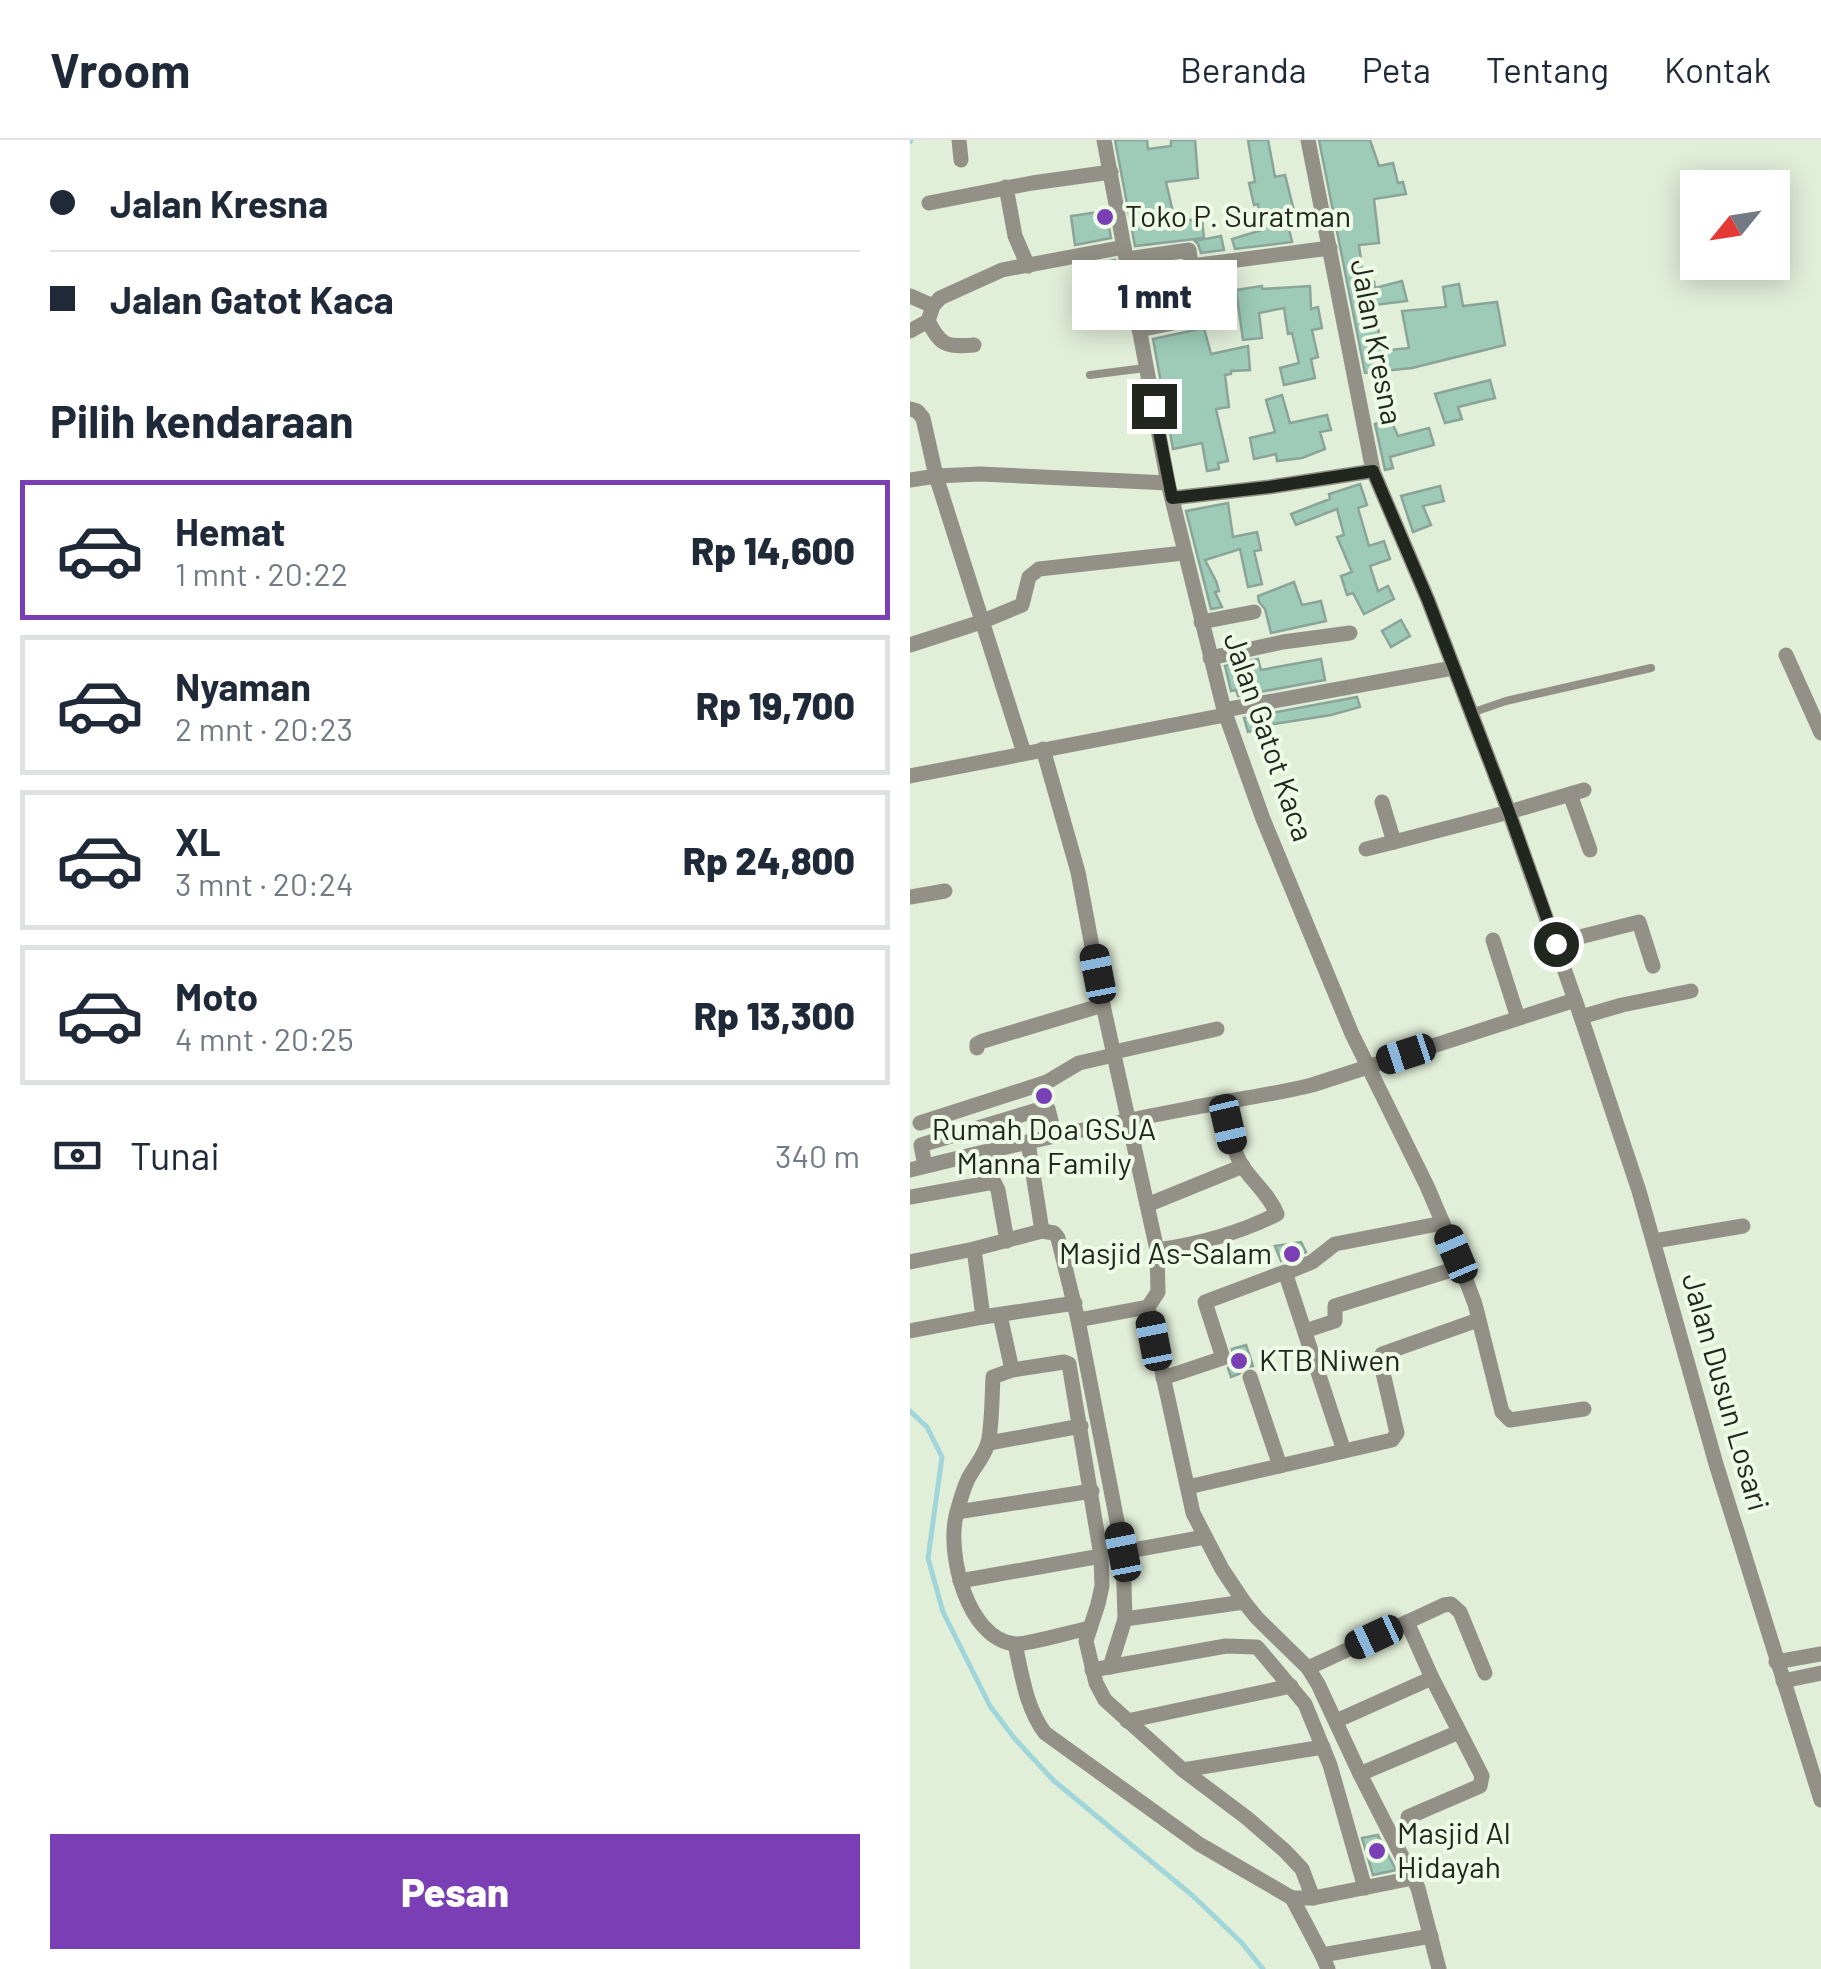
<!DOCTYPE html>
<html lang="id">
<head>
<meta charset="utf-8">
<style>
  body { margin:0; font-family:Barlow,sans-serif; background:#f6f6f7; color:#1f2937; height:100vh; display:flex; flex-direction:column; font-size:38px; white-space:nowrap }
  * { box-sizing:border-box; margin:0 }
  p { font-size:32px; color:#747a83 }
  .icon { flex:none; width:55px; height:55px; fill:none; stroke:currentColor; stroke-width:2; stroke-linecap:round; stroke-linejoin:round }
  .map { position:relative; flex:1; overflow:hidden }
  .side { display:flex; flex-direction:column; background:#fff; width:910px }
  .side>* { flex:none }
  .top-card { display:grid; align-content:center; height:220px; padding:0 50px; background:#fff }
  .needle { width:65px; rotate:240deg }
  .buttons { position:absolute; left:770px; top:30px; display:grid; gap:20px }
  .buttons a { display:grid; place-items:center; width:110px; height:110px; border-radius:0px; background:#fff; box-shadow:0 5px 25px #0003; font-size:50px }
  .end { position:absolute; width:45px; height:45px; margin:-22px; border:12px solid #21261e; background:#fff; box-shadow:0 0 0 5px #fff }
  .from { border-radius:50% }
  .bubble { position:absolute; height:70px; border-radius:0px; background:#fff; box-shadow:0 5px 25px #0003; font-size:32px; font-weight:800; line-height:70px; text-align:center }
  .car { position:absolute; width:30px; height:60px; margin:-30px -15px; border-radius:12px; box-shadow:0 0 8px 2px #0007; background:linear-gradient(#222 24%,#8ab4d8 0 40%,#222 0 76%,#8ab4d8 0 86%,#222 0) }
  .top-card b { display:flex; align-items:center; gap:35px; height:95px; font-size:38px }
  .top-card b+b { border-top:2px solid #e0e1e3 }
  .top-card i { width:25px; height:25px; background:#1f2937 }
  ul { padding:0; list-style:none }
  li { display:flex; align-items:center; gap:30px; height:140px; margin:0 20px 15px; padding:0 30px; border:5px solid #e0e1e3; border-radius:0px }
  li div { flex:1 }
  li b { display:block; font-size:38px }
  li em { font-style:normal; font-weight:800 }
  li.on { border-color:#7b3fb5 }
  li>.icon { width:90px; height:90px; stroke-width:1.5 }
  h2 { padding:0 50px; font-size:45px; line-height:120px }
  .pay { display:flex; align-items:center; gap:25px; height:110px; padding:0 50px; font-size:38px }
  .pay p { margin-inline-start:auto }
  .button { display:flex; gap:20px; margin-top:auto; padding:20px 50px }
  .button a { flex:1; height:115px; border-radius:0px; background:#7b3fb5; color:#fff; font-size:40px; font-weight:800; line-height:115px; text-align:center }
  header { display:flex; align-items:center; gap:60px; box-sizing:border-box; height:140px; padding:0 50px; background:#fff; border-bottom:2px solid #e0e1e3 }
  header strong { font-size:48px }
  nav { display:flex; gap:55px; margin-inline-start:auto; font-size:35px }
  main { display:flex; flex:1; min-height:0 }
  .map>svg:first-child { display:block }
</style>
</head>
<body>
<header>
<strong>Vroom</strong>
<nav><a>Beranda</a><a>Peta</a><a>Tentang</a><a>Kontak</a></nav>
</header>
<main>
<section class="side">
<div class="top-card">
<b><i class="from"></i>Jalan Kresna</b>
<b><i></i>Jalan Gatot Kaca</b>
</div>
<h2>Pilih kendaraan</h2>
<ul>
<li class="on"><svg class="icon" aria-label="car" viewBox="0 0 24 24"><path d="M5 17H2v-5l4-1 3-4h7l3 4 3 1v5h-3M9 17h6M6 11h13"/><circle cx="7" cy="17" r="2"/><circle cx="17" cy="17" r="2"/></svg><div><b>Hemat</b><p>1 mnt · 20:22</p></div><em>Rp 14,600</em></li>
<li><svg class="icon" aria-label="car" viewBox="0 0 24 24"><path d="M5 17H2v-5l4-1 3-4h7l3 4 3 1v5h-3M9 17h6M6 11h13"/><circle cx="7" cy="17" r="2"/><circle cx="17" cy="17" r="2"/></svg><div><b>Nyaman</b><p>2 mnt · 20:23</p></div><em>Rp 19,700</em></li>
<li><svg class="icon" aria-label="car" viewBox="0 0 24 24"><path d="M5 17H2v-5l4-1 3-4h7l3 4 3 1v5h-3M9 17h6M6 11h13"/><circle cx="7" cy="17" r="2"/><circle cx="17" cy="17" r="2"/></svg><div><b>XL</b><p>3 mnt · 20:24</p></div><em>Rp 24,800</em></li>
<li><svg class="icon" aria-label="car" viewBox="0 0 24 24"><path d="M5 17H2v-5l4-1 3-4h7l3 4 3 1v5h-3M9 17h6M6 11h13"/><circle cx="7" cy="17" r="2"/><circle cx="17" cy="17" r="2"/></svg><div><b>Moto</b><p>4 mnt · 20:25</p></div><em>Rp 13,300</em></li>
</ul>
<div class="pay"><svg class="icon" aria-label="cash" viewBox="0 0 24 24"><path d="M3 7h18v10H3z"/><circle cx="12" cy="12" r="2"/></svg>Tunai<p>340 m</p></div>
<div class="button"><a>Pesan</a></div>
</section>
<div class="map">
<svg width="911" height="1829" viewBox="0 0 911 1829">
  <rect width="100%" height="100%" fill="#e1eed8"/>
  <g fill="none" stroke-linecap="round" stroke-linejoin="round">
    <!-- stream -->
    <g stroke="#a0d6da" stroke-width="5">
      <polyline points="0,2 1,0"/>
      <polyline points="0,1271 17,1287 32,1317 18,1418 33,1472 80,1566 105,1599 143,1640 283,1756 331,1802 353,1829"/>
    </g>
  </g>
  <!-- building -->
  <g fill="#9dcbb8" stroke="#8ba499" stroke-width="2.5">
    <polygon points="205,0 237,0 238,9 261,6 261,0 285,0 288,38 256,42 265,81 292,79 294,98 225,106"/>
    <polygon points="338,0 358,0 365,37 375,35 386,79 377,80 382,102 325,109 322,99 352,90 348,64 344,65 339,43 345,42"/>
    <polygon points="409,0 460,0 469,26 483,23 488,43 493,42 496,54 464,59 469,103 449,105 454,144 464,142 465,148 492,141 497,161 464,165 472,211 499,208 492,171 536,167 533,147 549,144 553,166 587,162 595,205 502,228 455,233"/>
    <polygon points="196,71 201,98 165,105 161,76"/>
    <polygon points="311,96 314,110 291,113 288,104 285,101"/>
    <polygon points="205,120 208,138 170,144 167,127"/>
    <polygon points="255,125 262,159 300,154 301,164 238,177 229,129"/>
    <polygon points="352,146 352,149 400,146 401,169 408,167 412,188 402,190 408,217 401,219 405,238 374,245 370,228 389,223 382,193 378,194 374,168 349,173 352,198 333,200 326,150"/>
    <polygon points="294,188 301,214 338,206 340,230 321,231 321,234 315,235 319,267 306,269 318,321 308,323 309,329 297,331 292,303 263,309 243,199"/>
    <polygon points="580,240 585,258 548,267 552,279 535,283 525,254"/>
    <polygon points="372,255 380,283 417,275 421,290 410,292 415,309 392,318 367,321 366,314 344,319 340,298 365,292 356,260"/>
    <polygon points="480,278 488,296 519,288 524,305 480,317 483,328 475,330 465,284"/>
    <polygon points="450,344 457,365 448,368 459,406 474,401 480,419 460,426 468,451 478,446 484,459 454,474 443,453 437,455 431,436 442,432 427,397 434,395 427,369 386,385 381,374 420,359 419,354"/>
    <polygon points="530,346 534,361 513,366 521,385 503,392 491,356"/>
    <polygon points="318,363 323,397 347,392 351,410 344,411 352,444 338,447 330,409 295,420 306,441 309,451 305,452 312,467 301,469 276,371"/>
    <polygon points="384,442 392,465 411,461 416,481 361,493 355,469 349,462 348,456"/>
    <polygon points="491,480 500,496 481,507 472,491"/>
    <polygon points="348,519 351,530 411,519 415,540 328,556 326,550 321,551 315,526"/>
    <polygon points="447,557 450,567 421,575 364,584 338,592 334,578"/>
    <polygon points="391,1102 396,1112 371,1121 365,1106"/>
    <polygon points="336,1205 343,1226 336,1227 329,1234 321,1237 318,1228 324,1221 322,1209"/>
    <polygon points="468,1695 486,1730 463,1735 452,1698"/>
  </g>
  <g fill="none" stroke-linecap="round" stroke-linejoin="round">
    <!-- service -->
    <g stroke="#939187" stroke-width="8">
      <polyline points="180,235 235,228"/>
      <polyline points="561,573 596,561 741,528"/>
    </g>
    <!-- minor -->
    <g stroke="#939187" stroke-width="15">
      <polyline points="49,0 51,20"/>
      <polyline points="194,0 258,343 314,570 353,679 442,894 517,1046 546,1114 565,1164 592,1272 600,1280 674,1269"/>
      <polyline points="398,0 463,331 518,460 599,672 671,877 729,1051 806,1324 911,1660"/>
      <polyline points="96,47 105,96 118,126"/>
      <polyline points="19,63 122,43 201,32"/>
      <polyline points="217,119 279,110 281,126 420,108"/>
      <polyline points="0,156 23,166"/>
      <path d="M18,181C31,206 36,207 64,205"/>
      <polyline points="229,190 302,175"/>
      <polyline points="0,191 18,181 23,166 30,158 92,130 214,107"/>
      <polyline points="0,269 7,271 13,278 26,336 114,613"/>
      <polyline points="0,340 26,336 70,334 258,343"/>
      <polyline points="262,358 359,347 463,331"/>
      <polyline points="291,482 344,472"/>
      <polyline points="0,505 71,482 112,465 119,437 129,429 274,413"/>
      <polyline points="876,515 911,593"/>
      <polyline points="300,518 373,502 440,493"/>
      <polyline points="314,570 543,528"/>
      <polyline points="133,609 168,732 193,865 247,1110 248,1152 238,1167 283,1373 312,1429 334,1462 347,1478 398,1528 408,1544 450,1634 508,1748 529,1829"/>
      <polyline points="0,636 315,575"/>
      <polyline points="660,654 680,710"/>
      <polyline points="472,662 484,702 599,672 674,650"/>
      <polyline points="456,709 484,702"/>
      <polyline points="0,757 35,751"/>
      <polyline points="583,800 608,878"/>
      <polyline points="646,803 729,782 743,826"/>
      <polyline points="671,877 712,865 781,851"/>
      <polyline points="67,908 67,904 73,901 193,865"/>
      <polyline points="204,912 307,889"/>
      <polyline points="10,983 137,942 169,923 204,915"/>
      <polyline points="118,1002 132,1091"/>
      <polyline points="15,1026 11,1005 134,968 138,969 145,996"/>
      <path d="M0,1030C93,1007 186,986 281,968C321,960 362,955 402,945L665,860"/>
      <polyline points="0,1057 84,1042 88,1050 97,1101"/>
      <polyline points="237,1065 333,1026"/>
      <polyline points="744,1101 833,1086"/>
      <polyline points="64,1109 73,1177 165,1163"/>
      <path d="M247,1110C288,1104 330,1093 367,1074C360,1056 344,1043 333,1027C321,1008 318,984 313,962"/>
      <polyline points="0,1122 64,1109 132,1091 144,1093 148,1098 168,1180 213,1412 215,1479 334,1462"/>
      <polyline points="375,1133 402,1122 425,1104 533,1083"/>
      <polyline points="90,1175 102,1230 154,1222 159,1224 191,1416 192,1446 188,1464 176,1501 186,1543 195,1560 273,1630 337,1678 375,1711 392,1729 403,1758"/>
      <polyline points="168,1180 238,1167"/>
      <polyline points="0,1191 73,1177"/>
      <polyline points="395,1191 425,1181 425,1166 551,1127"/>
      <path d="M102,1230L83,1237C82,1257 82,1279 79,1298C77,1313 65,1326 58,1339C53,1350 49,1364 46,1376C37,1414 57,1499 105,1504C117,1505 164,1491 180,1488"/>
      <polyline points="340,1237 370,1326"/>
      <polyline points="253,1238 313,1218 295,1162 375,1132 434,1311"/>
      <polyline points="79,1303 171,1286"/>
      <polyline points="278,1347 482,1300 487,1293 470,1220 472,1214 568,1180"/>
      <polyline points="47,1372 182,1351"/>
      <polyline points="213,1412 295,1397"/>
      <polyline points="50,1441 191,1416"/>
      <polyline points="497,1482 522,1538 572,1636 570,1646 498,1677"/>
      <path d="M105,1504C112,1535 116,1568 135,1593L289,1704L382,1758H403L503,1738"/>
      <polyline points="866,1522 911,1514"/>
      <polyline points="200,1527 215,1479"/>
      <polyline points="398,1528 534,1465 541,1464 550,1472 575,1533"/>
      <polyline points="182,1530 316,1506 347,1507 395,1564 420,1625 455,1748"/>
      <polyline points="873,1541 911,1533"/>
      <polyline points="217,1581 381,1546"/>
      <polyline points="426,1581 522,1538"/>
      <polyline points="273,1630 413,1607"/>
      <polyline points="450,1634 549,1592"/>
      <polyline points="382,1758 412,1815"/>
      <polyline points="418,1829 412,1815 521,1796"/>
    </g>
  </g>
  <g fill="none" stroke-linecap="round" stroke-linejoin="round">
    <!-- route -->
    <polyline stroke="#21261e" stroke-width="12" points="244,266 262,358 359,347 463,331 518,460 599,672 646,804"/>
  </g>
  <!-- markers -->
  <g fill="#7b3fb5" stroke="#eefbe6" stroke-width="4">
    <circle cx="195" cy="77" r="10"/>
    <circle cx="134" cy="956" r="10"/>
    <circle cx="382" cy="1114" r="10"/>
    <circle cx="329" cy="1221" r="10"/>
    <circle cx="467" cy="1711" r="10"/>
  </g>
  <g text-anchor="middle" stroke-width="8" stroke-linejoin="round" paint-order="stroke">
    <!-- poi labels -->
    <g font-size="30" fill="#21261e" stroke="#eefbe6" text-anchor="start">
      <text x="215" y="87">Toko P. Suratman</text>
      <text x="134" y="1000" text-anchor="middle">Rumah Doa GSJA<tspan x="134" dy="34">Manna Family</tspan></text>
      <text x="362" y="1124" text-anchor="end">Masjid As-Salam</text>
      <text x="349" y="1231">KTB Niwen</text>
      <text x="487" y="1704">Masjid Al<tspan x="487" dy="34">Hidayah</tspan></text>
    </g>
    <!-- street labels -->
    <g font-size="30" fill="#21261e" stroke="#eefbe6">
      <text transform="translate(466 202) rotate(79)" y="10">Jalan Kresna</text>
      <text transform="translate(358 597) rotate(71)" y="10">Jalan Gatot Kaca</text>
      <text transform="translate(815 1252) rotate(74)" y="10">Jalan Dusun Losari</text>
    </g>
  </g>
</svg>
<div class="buttons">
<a><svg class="needle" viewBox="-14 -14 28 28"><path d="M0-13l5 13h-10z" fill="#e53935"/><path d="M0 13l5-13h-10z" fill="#747a83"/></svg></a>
</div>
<i class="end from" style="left:646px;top:804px"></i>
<i class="end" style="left:244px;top:266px"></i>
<div class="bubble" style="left:162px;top:120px;width:165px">1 mnt</div>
<i class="car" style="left:188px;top:834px;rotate:349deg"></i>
<i class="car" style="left:496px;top:914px;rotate:252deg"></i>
<i class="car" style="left:318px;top:984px;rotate:167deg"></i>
<i class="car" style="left:546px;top:1114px;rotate:337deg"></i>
<i class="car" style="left:244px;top:1201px;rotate:349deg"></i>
<i class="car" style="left:213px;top:1412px;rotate:349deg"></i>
<i class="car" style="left:464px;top:1497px;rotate:245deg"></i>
</div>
</main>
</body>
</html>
